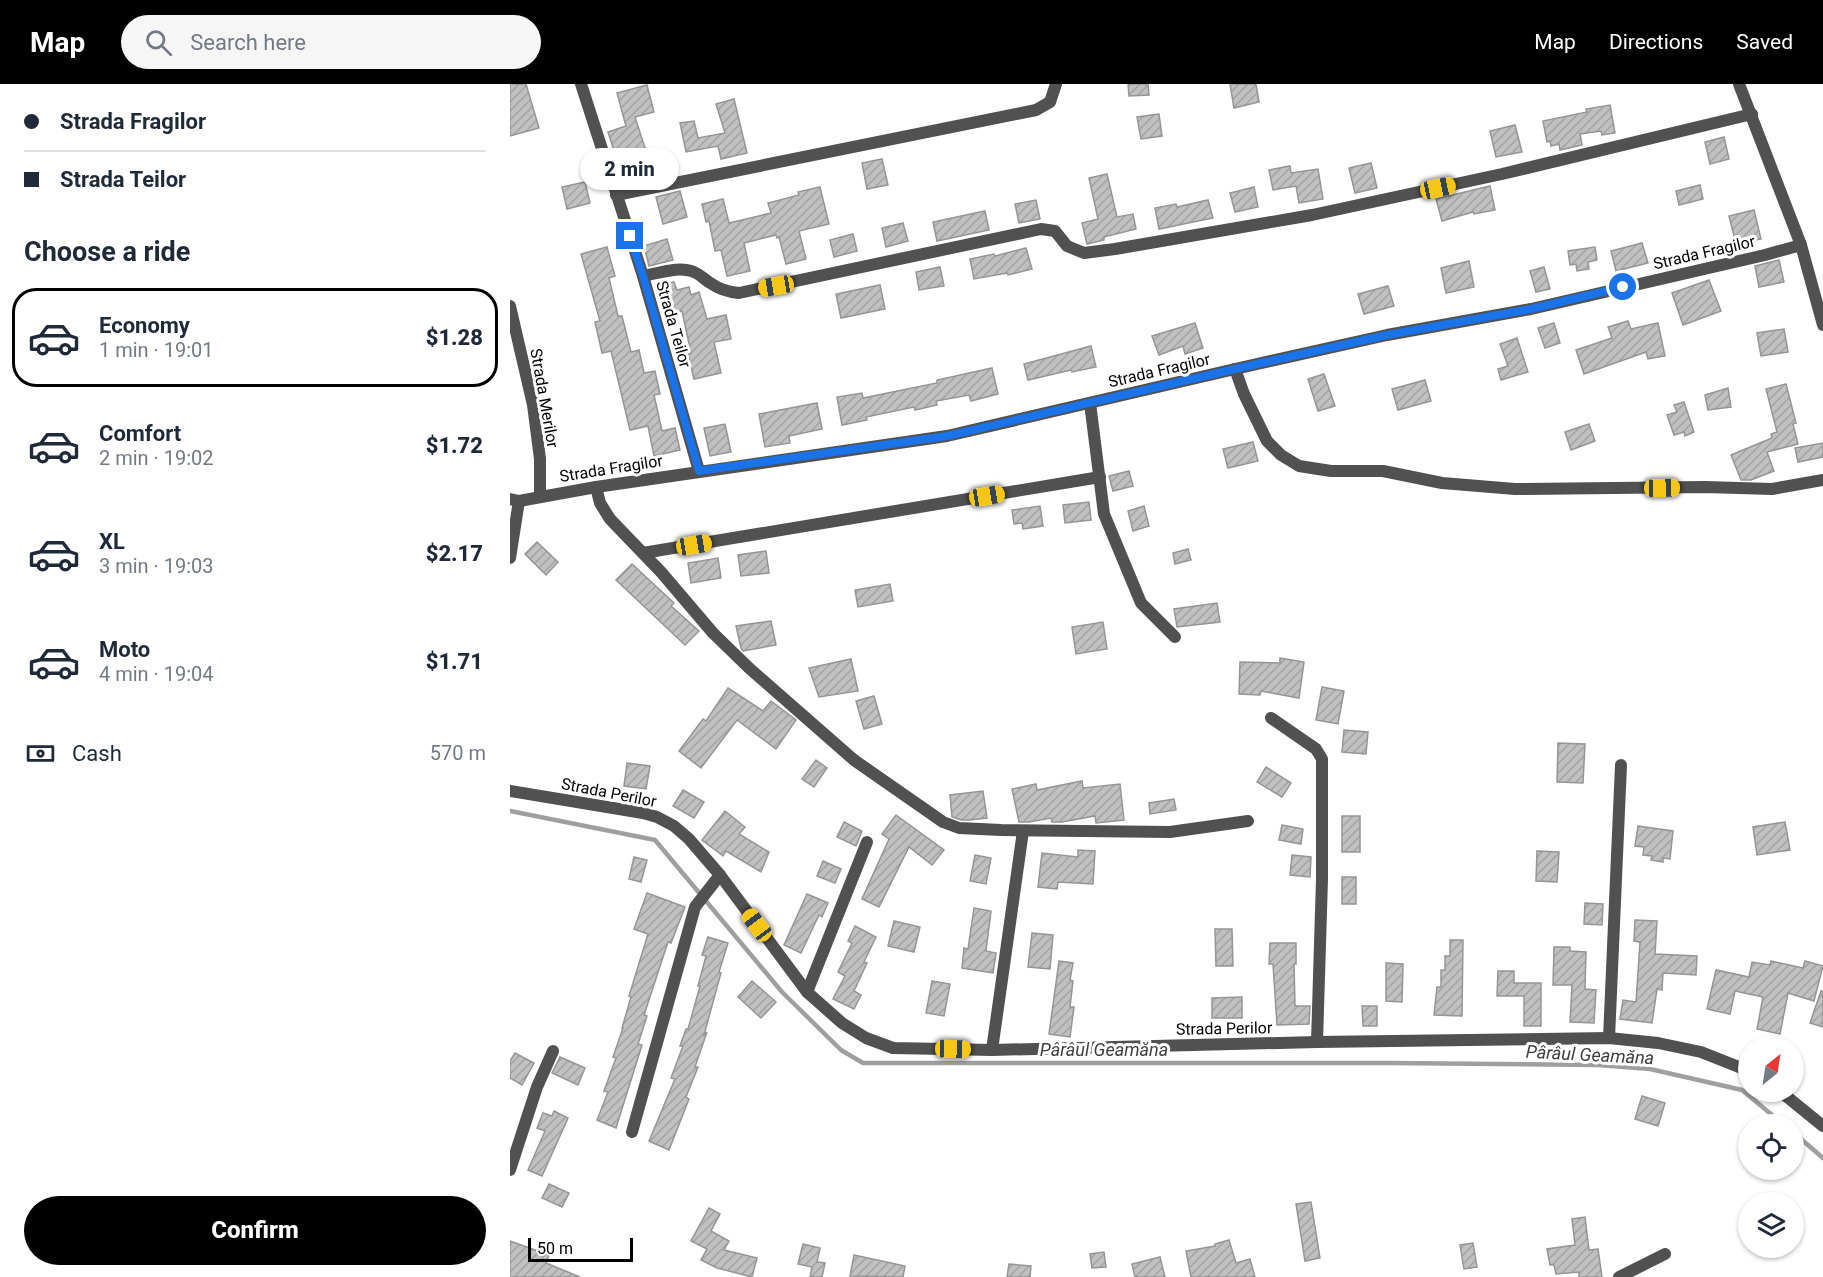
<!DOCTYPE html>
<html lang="en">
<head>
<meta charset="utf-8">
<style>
  body { margin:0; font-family:Roboto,sans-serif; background:#f6f6f7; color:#1f2937; height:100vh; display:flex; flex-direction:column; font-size:22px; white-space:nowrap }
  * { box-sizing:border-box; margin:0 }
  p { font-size:20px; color:#747a83 }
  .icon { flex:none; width:33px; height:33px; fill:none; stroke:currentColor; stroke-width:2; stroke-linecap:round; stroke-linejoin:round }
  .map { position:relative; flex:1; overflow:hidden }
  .panel { display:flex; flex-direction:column; background:#fff; width:510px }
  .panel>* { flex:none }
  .guide { display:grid; align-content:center; height:132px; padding:0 24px; background:#fff }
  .needle { width:39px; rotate:30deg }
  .controls { position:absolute; left:1228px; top:952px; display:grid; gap:12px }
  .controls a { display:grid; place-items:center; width:66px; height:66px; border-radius:50%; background:#fff; box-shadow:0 2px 4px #0004; font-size:30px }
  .scale { position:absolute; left:18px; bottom:15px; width:105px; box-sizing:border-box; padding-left:6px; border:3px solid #000; border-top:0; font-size:16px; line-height:21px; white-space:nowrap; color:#000; -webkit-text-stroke:4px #fff; paint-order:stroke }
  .end { position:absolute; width:27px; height:27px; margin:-14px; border:8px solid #1a73e8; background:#fff; box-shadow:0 0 0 3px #fff }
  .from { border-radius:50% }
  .bubble { position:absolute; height:42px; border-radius:21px; background:#fff; box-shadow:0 2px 4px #0004; font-size:20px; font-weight:800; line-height:42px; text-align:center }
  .car { position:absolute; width:18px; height:36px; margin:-18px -9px; border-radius:8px; box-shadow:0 0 4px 2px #0007; background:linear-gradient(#f5c518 24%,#345 0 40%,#f5c518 0 76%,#345 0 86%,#f5c518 0) }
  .guide b { display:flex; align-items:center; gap:21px; height:57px; font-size:22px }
  .guide b+b { border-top:2px solid #e0e1e3 }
  .guide i { width:15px; height:15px; background:#1f2937 }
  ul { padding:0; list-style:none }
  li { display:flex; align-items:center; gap:18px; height:99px; margin:0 12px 9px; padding:0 12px; border:3px solid transparent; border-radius:24px }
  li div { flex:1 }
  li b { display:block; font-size:22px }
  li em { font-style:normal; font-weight:800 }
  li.on { border-color:#000 }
  li>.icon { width:54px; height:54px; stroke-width:1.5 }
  h2 { padding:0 24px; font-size:27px; line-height:72px }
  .pay { display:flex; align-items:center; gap:15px; height:66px; padding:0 24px; font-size:22px }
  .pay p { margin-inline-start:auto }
  .primary-button { display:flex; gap:12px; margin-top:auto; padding:12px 24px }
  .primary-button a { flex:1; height:69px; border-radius:36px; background:#000; color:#fff; font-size:24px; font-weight:800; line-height:69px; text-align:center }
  header { display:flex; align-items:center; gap:36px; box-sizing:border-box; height:84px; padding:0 30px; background:#000; color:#fff }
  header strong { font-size:28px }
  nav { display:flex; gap:33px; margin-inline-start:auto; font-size:21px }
  .search { width:420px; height:54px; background:#f6f6f7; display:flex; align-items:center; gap:15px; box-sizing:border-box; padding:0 21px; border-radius:33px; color:#747a83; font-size:22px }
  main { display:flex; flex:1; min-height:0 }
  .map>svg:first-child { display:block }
</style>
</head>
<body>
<header>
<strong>Map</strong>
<div class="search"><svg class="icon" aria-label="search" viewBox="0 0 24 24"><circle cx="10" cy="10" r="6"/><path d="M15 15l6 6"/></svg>Search here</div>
<nav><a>Map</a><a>Directions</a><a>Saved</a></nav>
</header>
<main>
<section class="panel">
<div class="guide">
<b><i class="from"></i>Strada Fragilor</b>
<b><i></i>Strada Teilor</b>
</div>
<h2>Choose a ride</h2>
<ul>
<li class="on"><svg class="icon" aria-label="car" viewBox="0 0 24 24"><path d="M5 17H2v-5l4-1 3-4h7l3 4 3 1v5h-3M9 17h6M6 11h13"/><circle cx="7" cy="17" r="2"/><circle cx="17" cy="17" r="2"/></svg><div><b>Economy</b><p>1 min · 19:01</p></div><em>$1.28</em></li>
<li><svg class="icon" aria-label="car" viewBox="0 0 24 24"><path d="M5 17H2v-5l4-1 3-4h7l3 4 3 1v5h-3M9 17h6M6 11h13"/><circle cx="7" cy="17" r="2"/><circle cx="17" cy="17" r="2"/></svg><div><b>Comfort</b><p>2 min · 19:02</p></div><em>$1.72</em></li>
<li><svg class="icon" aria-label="car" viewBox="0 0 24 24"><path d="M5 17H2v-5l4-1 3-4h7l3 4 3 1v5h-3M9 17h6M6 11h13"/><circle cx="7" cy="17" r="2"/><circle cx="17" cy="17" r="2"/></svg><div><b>XL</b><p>3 min · 19:03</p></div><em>$2.17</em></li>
<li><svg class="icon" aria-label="car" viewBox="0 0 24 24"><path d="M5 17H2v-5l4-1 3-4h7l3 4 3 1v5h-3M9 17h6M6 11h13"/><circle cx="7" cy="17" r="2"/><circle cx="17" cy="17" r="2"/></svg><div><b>Moto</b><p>4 min · 19:04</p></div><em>$1.71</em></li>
</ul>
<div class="pay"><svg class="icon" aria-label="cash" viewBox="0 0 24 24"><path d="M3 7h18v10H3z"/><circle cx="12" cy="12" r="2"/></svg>Cash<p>570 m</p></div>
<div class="primary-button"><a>Confirm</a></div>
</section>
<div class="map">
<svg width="1313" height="1193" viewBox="0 0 1313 1193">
  <defs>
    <pattern id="building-hatch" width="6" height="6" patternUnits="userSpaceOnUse" patternTransform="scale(1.5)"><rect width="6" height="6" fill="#c0c0c0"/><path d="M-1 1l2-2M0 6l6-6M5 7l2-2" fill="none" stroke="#a3a3a3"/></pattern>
  </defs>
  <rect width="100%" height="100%" fill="#fff"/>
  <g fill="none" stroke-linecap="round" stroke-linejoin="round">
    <!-- stream -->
    <g stroke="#9f9f9f" stroke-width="4.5">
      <polyline points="0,727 145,756 272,908 331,966 353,979 880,979 1088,981 1140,985 1232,1006 1274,1041"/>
      <polyline points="1284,1049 1313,1074"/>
    </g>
  </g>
  <!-- building -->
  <g fill="url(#building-hatch)" stroke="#959595" stroke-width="1.5">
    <polygon points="0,0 16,0 29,44 0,52"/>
    <polygon points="618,0 638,0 639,11 619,12"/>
    <polygon points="720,0 746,0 749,18 724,24"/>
    <polygon points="137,1 144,28 125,33 137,70 108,79 98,48 116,42 107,9"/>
    <polygon points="224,15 237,69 211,75 208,62 176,68 170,39 184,37 188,54 215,49 206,20"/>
    <polygon points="1100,21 1105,49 1092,51 1091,47 1070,50 1072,61 1050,66 1049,60 1041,62 1040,57 1037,58 1033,37 1077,28 1076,25"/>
    <polygon points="649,30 652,52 631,55 627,33"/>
    <polygon points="1005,41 1012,68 986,73 980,47"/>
    <polygon points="1214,53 1219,75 1200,80 1195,58"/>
    <polygon points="372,75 378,101 357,105 352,79"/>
    <polygon points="861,79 867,104 845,109 839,84"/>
    <polygon points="780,82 781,89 808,85 813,115 789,119 786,102 763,106 759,86"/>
    <polygon points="597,90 607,133 623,130 626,145 594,153 594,156 577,160 572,139 588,135 579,94"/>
    <polygon points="75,98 80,119 57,125 52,103"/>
    <polygon points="1190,101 1193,115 1169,121 1166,107"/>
    <polygon points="980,102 985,126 964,130 963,128 932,137 926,115"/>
    <polygon points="310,103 319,140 289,147 296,175 276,180 269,153 267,154 266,151 234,159 240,187 217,192 211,166 205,167 199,137 196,138 192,120 213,115 219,139 261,129 258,119 289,111 288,108"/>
    <polygon points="744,103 748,123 725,128 720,109"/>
    <polygon points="170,107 177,133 153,140 146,113"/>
    <polygon points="526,116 530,135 509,139 505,120"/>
    <polygon points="698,116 703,134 649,145 645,124 666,120 667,123"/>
    <polygon points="1244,126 1251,155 1226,160 1219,132"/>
    <polygon points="475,127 479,146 427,157 423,138"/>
    <polygon points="393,139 398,157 376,163 372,144"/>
    <polygon points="343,150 347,167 324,173 320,156"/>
    <polygon points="157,155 163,176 139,182 134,162"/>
    <polygon points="1132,159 1138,179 1106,187 1101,167"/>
    <polygon points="97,163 105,192 99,194 108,232 112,232 121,268 129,266 134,289 145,287 150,310 144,311 152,347 165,344 170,366 144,372 138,342 120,346 101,267 92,269 85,238 90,237 71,170"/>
    <polygon points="1085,163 1087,176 1078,178 1079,185 1067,187 1066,180 1060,181 1058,167"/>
    <polygon points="516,164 522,185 498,191 497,189 464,195 460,175 484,170 485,172"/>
    <polygon points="1269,176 1274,198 1249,203 1245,182"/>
    <polygon points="959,177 964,203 936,209 931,184"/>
    <polygon points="430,183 434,202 409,206 406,188"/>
    <polygon points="1034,183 1040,205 1026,208 1020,187"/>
    <polygon points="1199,196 1211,227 1173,241 1162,209"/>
    <polygon points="164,198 167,206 179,203 181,211 189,208 197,235 216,231 221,255 204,258 211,289 184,295 178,270 181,269 172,227 161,230 153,201"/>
    <polygon points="370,201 375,225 331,234 326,210"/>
    <polygon points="878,202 884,222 854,230 848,210"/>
    <polygon points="1118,237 1121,245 1148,239 1155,272 1138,275 1136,268 1074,290 1066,266 1102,254 1098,243"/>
    <polygon points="685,239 693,264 675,270 673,262 649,271 642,252"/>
    <polygon points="1044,239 1050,259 1035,264 1028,244"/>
    <polygon points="1274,245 1278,268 1251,272 1247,249"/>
    <polygon points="1007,254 1018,288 991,296 988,285 998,282 990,260"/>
    <polygon points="581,262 586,283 562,288 561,286 518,296 514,280"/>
    <polygon points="482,284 488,310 461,317 459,311 426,317 427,321 405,326 404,323 356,333 357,336 332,341 327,313 352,309 353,314 427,299 427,296"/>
    <polygon points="814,290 825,322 808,327 798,295"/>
    <polygon points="915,296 921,317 888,326 882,305"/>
    <polygon points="1276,300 1286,339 1283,340 1288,360 1257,368 1264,387 1241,396 1231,396 1221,371 1262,354 1261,350 1267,348 1256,305"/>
    <polygon points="1218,304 1221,323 1198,326 1195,311"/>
    <polygon points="1174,318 1184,348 1175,352 1174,348 1164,351 1157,331 1167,328 1164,321"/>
    <polygon points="307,319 312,345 279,352 280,359 255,363 249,330"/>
    <polygon points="215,340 221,368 200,372 194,344"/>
    <polygon points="1079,340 1085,357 1061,366 1055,348"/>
    <polygon points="743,358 748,377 718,384 713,365"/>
    <polygon points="1313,359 1313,373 1288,378 1285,364"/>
    <polygon points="619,387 623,402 603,407 599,392"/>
    <polygon points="579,418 581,436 555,439 553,421"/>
    <polygon points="530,422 533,442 513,445 512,439 504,440 502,426"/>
    <polygon points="634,422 639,442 623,447 618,427"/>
    <polygon points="27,458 48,478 36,491 15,470"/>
    <polygon points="678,465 681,476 665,480 663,469"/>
    <polygon points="256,467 259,489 231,492 228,471"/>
    <polygon points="208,474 211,494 181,499 178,479"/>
    <polygon points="122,480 164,519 161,522 189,547 175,561 106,496"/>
    <polygon points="380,500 383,517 348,523 345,506"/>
    <polygon points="707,519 710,538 667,543 664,525"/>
    <polygon points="261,537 266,561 233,567 231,564 226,542"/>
    <polygon points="593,538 597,565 566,570 562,543"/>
    <polygon points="770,574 794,578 789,614 751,607 750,611 729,610 730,578 770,579"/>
    <polygon points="341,575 348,607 309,613 299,584"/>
    <polygon points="812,603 834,607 828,640 806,636"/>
    <polygon points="218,604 253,627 261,617 286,636 266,665 227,636 191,684 169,667 193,635 196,637"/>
    <polygon points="364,612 372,640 354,645 346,617"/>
    <polygon points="834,646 858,648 856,670 832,668"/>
    <polygon points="1048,659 1075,660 1073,699 1047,698"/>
    <polygon points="306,676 317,684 304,703 292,695"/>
    <polygon points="117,679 140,682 136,705 114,702"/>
    <polygon points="756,683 781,699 772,713 747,698"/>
    <polygon points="572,697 573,704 610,700 614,736 586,739 585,732 552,738 542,738 541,734 519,738 509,738 502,705 526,700 527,706"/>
    <polygon points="173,706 194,718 184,734 163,722"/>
    <polygon points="473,707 477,734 459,736 451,736 442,733 440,711"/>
    <polygon points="664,715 666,726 640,730 639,719"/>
    <polygon points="215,727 235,743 229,750 259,768 251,788 216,767 213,772 192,756"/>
    <polygon points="386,731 434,766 422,781 399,763 369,823 352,815 379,755 372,750"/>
    <rect x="832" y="732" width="18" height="36"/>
    <polygon points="334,738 352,747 346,762 327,753"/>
    <polygon points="1275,738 1280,766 1247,771 1243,743"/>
    <polygon points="772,741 793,745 791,760 769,756"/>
    <polygon points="1128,742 1163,747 1160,775 1153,774 1153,778 1141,776 1142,772 1133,771 1134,763 1125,762"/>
    <polygon points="568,766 585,767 583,800 548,798 547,805 528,803 532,769 568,773"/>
    <polygon points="1027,767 1049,768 1047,798 1026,797"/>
    <polygon points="465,771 481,774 476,800 460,797"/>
    <polygon points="782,771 801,773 800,793 780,791"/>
    <polygon points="124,773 137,776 131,798 119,795"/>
    <polygon points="313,777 331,785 325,799 307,792"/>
    <rect x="832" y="793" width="14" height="27"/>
    <polygon points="137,809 175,823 161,859 158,858 134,931 137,932 128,960 132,961 106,1044 87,1036 98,1008 94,1007 106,974 103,973 113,944 112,944 121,913 119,912 138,850 124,845"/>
    <polygon points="297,810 318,819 312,833 309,831 291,869 274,861"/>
    <polygon points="1075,819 1093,820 1092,841 1074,840"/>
    <polygon points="464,824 481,827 476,867 486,869 483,889 452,884 454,864 458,865"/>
    <polygon points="1125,836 1147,837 1145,870 1187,872 1186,891 1153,889 1152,906 1147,905 1142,939 1110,935 1113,916 1126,918 1130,858 1124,857"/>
    <polygon points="384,837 410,843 404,868 378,862"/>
    <polygon points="345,842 366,853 354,878 357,879 344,907 351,911 344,925 323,915 335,892 328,888 342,859 338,857"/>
    <polygon points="705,845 722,845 723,882 706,882"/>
    <polygon points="522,849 543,851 540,885 518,883"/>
    <polygon points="198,853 218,859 209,888 211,889 194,951 197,948 185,983 188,983 176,1013 179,1015 159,1066 139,1057 165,995 161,994 173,962 170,962 176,945 178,945 190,902 188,902 196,872 192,871"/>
    <polygon points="940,856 953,856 952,932 924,931 927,903 931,903 931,886 935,886 935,872 940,872"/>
    <polygon points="760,859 786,859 786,880 784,880 785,922 800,922 799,940 767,941 763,880 759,880"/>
    <polygon points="1044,863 1060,863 1060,867 1076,868 1075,905 1086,906 1084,939 1060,938 1062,901 1043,901"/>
    <polygon points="549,877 563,879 560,896 563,897 560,923 564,923 560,953 539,950"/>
    <polygon points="1261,877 1293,884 1295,877 1313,882 1304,917 1278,909 1270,950 1247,945 1253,913 1225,907 1220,930 1197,925 1206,886 1239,893 1242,878 1260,881"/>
    <polygon points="876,879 893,880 892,918 876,917"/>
    <polygon points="988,887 1004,887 1004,899 1031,899 1031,942 1014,942 1014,912 987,912"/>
    <polygon points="242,897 266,918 251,934 228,913"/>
    <polygon points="422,897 440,900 434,932 416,929"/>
    <polygon points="1311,907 1313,907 1313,943 1300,939"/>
    <polygon points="732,913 732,934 702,934 702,914"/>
    <polygon points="852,922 867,922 867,942 853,942"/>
    <polygon points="5,969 24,979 12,1001 0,994 0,977"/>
    <polygon points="50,973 75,984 68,1001 42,989"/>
    <polygon points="1132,1012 1155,1019 1148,1042 1125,1035"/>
    <polygon points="44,1027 58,1034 32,1092 18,1086 35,1047 27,1044 33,1029 42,1032"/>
    <polygon points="39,1100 59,1109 52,1123 32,1114"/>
    <polygon points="801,1118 810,1174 795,1177 786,1120"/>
    <polygon points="199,1124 210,1130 201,1147 219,1157 214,1166 247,1174 242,1193 207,1184 191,1176 197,1165 181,1157"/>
    <polygon points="1075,1133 1079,1166 1088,1165 1092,1193 1069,1193 1069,1188 1046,1190 1044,1181 1040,1181 1037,1165 1065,1161 1062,1135"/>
    <polygon points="719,1156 726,1179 740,1175 745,1193 681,1193 676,1167 705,1162 705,1160"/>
    <polygon points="0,1157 39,1171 36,1179 70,1193 0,1193"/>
    <polygon points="963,1159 967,1183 954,1185 950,1161"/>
    <polygon points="293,1160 310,1164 307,1178 315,1179 312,1193 300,1193 302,1183 288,1180"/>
    <polygon points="594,1168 596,1183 582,1184 580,1170"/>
    <polygon points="344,1171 395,1182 393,1193 340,1192"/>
    <polygon points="650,1173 655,1193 625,1193 622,1180"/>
    <polygon points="499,1180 521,1182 520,1193 497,1193"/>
  </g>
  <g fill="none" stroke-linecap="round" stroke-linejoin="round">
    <!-- minor -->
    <g stroke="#515151" stroke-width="12">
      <polyline points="71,0 133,192 189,387"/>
      <polyline points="1229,0 1291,161 1313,241"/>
      <polyline points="106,111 526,26 540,18 546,0"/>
      <path d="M133,192C150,189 170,181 186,189C192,192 196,197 202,200C210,206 219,208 229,209L531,145L545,147L557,162L574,169L605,165L802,131L992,90L1242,30"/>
      <polyline points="0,222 23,321 30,375 30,412"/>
      <polyline points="725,285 734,310 757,357 771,371 789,382 821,387 873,387 932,399 1005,405 1195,403 1262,405 1313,396"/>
      <polyline points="580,319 594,430 631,519 665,553"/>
      <polyline points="86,403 90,419 100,435 151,488 203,549 239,584 344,676 433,738 449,744 491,746 660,748 738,737"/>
      <polyline points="0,415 9,417 86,403 437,352 725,285 877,251 1021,225 1255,171 1291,161"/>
      <polyline points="133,469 590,393"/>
      <polyline points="0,474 9,417"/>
      <polyline points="761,634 806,665 812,675 812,795 807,958"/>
      <polyline points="0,707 133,729 147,733 164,742 179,755 210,791 297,908 332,939 356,954 383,964 482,966 807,958 1099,954 1148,959 1191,968 1239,987"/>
      <polyline points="297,908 357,758"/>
      <polyline points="1099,954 1111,681"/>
      <polyline points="482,966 513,747"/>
      <polyline points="1271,1008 1313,1042"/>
      <polyline points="122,1048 185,823 210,791"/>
      <polyline points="0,1086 27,1003 43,967"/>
      <polyline points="1109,1193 1155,1170"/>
    </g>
  </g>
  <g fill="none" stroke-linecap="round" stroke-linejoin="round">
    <!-- route -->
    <polyline stroke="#1a73e8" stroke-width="8" points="120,152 133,192 189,387 437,352 725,285 877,251 1021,225 1113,203"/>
  </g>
  <g text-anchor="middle" stroke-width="6" stroke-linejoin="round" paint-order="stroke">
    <!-- street labels -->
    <g font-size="16" fill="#000" stroke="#fff">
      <text transform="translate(1194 168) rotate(-13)" y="6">Strada Fragilor</text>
      <text transform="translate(164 240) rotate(74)" y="6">Strada Teilor</text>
      <text transform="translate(649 286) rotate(-13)" y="6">Strada Fragilor</text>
      <text transform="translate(35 314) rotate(80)" y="6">Strada Merilor</text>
      <text transform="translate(101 384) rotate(-9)" y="6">Strada Fragilor</text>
      <text transform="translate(99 708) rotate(11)" y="6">Strada Perilor</text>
      <text transform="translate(714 944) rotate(-1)" y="6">Strada Perilor</text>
    </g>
    <!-- water labels -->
    <g font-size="18" font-style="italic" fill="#404040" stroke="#fff">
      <text x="594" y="972">Pârâul Geamăna</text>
      <text transform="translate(1080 971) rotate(3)" y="6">Pârâul Geamăna</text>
    </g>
  </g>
</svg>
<div class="controls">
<a><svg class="needle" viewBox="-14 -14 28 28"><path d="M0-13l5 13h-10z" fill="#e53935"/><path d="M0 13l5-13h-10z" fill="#747a83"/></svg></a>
<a><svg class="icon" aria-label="locate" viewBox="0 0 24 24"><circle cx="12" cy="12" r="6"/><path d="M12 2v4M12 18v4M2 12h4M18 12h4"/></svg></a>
<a><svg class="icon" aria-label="layers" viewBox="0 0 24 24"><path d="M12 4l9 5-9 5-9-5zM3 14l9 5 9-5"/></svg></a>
</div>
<div class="scale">50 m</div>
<i class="end from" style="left:1113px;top:203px"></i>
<i class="end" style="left:120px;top:152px"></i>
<div class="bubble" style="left:70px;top:64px;width:99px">2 min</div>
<i class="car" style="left:928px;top:104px;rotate:78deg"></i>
<i class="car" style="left:266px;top:202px;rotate:260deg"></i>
<i class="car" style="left:1152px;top:404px;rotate:89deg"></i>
<i class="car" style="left:477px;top:412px;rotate:81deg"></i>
<i class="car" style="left:184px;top:461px;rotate:81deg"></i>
<i class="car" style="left:247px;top:841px;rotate:323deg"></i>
<i class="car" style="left:443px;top:965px;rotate:91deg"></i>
</div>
</main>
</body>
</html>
